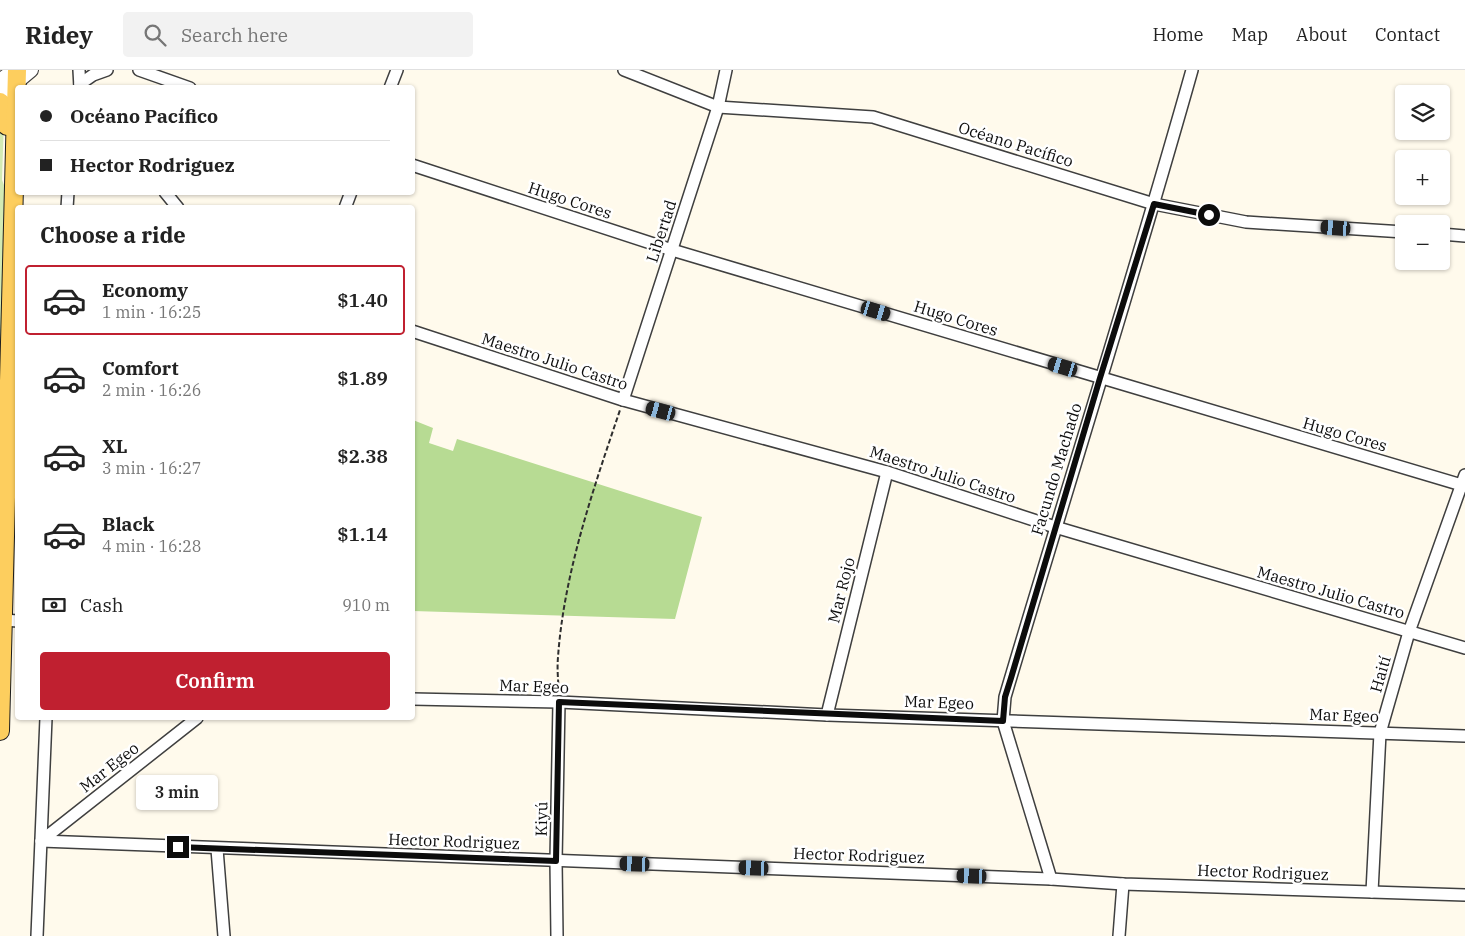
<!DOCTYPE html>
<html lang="en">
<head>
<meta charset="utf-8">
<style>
  body { margin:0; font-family:"IBM Plex Serif",serif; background:#f2f2f2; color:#222; height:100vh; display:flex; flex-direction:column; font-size:19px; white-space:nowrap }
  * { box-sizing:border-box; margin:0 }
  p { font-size:16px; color:#767676 }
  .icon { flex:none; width:28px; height:28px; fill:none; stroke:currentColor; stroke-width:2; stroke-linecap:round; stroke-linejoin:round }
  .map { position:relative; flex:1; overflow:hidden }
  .panel { position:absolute; left:15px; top:135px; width:400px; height:515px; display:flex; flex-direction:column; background:#fff; border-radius:5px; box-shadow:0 1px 4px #0004 }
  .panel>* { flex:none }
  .top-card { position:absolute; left:15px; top:15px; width:400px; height:110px; border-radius:5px; box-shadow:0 1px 4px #0004; display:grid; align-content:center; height:110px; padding:0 25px; background:#fff }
  .buttons { position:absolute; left:1395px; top:15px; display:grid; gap:10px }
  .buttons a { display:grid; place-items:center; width:55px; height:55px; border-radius:5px; background:#fff; box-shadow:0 1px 4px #0004; font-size:25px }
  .end { position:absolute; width:22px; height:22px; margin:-11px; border:6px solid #0c0c0c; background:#fff; box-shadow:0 0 0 2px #fff }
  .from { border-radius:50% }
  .bubble { position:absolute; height:35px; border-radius:5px; background:#fff; box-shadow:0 1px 4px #0004; font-size:16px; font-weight:600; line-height:35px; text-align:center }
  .car { position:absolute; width:15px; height:30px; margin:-15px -8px; border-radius:6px; box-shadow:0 0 4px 1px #0007; background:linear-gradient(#222 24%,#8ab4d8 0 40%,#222 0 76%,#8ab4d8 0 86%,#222 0) }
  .top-card b { display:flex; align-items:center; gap:18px; height:48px; font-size:19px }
  .top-card b+b { border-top:1px solid #e0e0e0 }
  .top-card i { width:12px; height:12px; background:#222 }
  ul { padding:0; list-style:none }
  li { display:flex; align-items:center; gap:15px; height:70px; margin:0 10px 8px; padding:0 15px; border:2px solid transparent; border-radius:5px }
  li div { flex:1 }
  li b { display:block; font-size:19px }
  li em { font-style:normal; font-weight:600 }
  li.active { border-color:#c02030 }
  li>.icon { width:45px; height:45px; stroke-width:1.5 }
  h2 { padding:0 25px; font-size:22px; line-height:60px }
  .pay { display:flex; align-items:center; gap:12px; height:55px; padding:0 25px; font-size:19px }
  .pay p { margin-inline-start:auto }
  .action { display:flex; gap:10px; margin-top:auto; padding:10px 25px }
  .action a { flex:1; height:58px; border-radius:5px; background:#c02030; color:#fff; font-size:20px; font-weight:600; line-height:58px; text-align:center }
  header { display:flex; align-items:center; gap:30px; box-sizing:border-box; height:70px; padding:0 25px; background:#fff; border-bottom:1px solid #e0e0e0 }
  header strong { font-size:24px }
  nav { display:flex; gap:28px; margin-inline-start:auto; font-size:18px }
  .search { width:350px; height:45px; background:#f2f2f2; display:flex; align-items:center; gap:12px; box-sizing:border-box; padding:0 18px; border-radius:5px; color:#767676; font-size:19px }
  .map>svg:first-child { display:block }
</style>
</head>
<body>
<header>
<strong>Ridey</strong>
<div class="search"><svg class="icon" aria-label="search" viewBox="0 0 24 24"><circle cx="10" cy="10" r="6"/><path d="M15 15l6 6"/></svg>Search here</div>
<nav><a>Home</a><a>Map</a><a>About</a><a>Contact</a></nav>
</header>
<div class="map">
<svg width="1465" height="866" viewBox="0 0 1465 866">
  <rect width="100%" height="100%" fill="#fffaec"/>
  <!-- green -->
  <polygon fill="#d3eab4" points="0,43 4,50 2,110 8,125 0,432"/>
  <!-- forest -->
  <polygon fill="#b7db93" points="413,350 433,358 429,373 453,381 457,369 702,447 675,549 413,541"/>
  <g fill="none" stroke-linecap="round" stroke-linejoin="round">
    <defs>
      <g id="minor">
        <polyline points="79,0 80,18"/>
        <polyline points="139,0 190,18"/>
        <polyline points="624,0 718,37 873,47 1154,134 1246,152 1404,162"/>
        <polyline points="80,14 93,5 107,0"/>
        <polyline points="390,18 397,0"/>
        <polyline points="412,95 672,180 1465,416"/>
        <polyline points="165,122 178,138"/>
        <polyline points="67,138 68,122"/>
        <polyline points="345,138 351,122"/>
        <polyline points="1441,164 1465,166"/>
        <polyline points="412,261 623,330 887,402 1055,457 1465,578"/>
        <polyline points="623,330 718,37 726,0"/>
        <polyline points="3,550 18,551"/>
        <polyline points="412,629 559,632 827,645 1465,666"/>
        <polyline points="827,645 887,402"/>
        <polyline points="41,771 1051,809 1123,814 1465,825"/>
        <polyline points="41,771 197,648"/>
        <polyline points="217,779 224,866"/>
        <path d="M1051,809L1003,651L1005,627C1067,418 1133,210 1192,0"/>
        <polyline points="1372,822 1380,663 1409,562 1465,405"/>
        <polyline points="37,866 46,648"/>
        <polyline points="557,866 556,791 559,632"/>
        <polyline points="1119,866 1123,814"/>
      </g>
      <g id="tertiary">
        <polyline points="0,11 14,0"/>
        <polyline points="0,26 31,0"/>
      </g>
      <g id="primary">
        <polyline points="0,32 7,38 7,56"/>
        <polyline points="0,661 17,0"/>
      </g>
    </defs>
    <!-- minor casing -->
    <use href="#minor" stroke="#3f3f3f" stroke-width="14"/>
    <!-- tertiary casing -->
    <use href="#tertiary" stroke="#3f3f3f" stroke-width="16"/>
    <!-- primary casing -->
    <use href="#primary" stroke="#1d1d1d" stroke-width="20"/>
    <!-- path -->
    <path stroke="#2e2e2e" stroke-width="2" stroke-dasharray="5 2.5" stroke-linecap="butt" d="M559,622C558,610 557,598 558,587C564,503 593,420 620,340"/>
    <!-- minor -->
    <use href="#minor" stroke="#fff" stroke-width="11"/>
    <!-- tertiary -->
    <use href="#tertiary" stroke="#fff" stroke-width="14"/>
    <!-- primary -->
    <use href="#primary" stroke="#fdce5e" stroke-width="18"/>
  </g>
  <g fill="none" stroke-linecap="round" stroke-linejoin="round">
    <!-- route -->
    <polyline stroke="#0c0c0c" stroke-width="6" points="178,777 556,791 559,632 1003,651 1005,627 1011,608 1100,308 1154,134 1209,145"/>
  </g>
  <g text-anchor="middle" stroke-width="5" stroke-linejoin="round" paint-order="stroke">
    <!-- street labels -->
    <g font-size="16" fill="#0c0c0c" stroke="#fff">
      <text transform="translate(1016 74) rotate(17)" y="6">Océano Pacífico</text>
      <text transform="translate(570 130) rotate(18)" y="6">Hugo Cores</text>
      <text transform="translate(661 161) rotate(-72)" y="6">Libertad</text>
      <text transform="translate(956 248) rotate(17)" y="6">Hugo Cores</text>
      <text transform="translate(555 291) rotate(18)" y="6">Maestro Julio Castro</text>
      <text transform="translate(1345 364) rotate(16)" y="6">Hugo Cores</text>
      <text transform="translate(1056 399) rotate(-73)" y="6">Facundo Machado</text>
      <text transform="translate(943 404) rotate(18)" y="6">Maestro Julio Castro</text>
      <text transform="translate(841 520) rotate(-76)" y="6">Mar Rojo</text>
      <text transform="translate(1331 522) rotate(16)" y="6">Maestro Julio Castro</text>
      <text transform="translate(1380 604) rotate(-74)" y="6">Haití</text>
      <text transform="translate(534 616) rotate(2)" y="6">Mar Egeo</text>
      <text transform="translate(939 632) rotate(2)" y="6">Mar Egeo</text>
      <text transform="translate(1344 645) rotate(2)" y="6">Mar Egeo</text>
      <text transform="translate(109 697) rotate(-38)" y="6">Mar Egeo</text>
      <text transform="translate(541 749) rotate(-89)" y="6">Kiyú</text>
      <text transform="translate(454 771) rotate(2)" y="6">Hector Rodriguez</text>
      <text transform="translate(859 785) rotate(2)" y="6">Hector Rodriguez</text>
      <text transform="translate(1263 802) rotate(2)" y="6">Hector Rodriguez</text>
    </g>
  </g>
</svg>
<div class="buttons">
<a><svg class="icon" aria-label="layers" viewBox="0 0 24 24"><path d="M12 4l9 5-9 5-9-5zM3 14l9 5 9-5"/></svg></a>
<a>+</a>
<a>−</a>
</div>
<i class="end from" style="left:1209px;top:145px"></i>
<i class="end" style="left:178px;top:777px"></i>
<div class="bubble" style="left:136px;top:705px;width:82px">3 min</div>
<i class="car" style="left:1336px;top:158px;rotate:274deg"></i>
<i class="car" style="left:876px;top:241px;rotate:107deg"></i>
<i class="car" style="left:1063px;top:297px;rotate:287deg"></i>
<i class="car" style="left:661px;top:341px;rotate:285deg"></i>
<i class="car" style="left:635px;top:794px;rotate:272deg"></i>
<i class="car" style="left:754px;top:798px;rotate:272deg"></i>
<i class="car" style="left:972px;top:806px;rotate:272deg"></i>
<div class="top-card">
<b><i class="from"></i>Océano Pacífico</b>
<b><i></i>Hector Rodriguez</b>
</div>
<section class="panel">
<h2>Choose a ride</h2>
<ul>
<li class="active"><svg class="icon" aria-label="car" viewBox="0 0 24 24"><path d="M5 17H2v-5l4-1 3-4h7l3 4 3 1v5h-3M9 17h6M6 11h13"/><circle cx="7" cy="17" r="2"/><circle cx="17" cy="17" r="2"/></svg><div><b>Economy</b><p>1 min · 16:25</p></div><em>$1.40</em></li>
<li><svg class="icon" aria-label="car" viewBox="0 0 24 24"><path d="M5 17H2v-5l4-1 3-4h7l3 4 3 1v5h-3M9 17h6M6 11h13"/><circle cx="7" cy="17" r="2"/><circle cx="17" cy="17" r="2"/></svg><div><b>Comfort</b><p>2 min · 16:26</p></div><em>$1.89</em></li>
<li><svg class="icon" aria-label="car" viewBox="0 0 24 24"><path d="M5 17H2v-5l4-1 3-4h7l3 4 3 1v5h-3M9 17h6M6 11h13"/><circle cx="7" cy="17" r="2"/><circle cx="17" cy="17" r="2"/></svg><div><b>XL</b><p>3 min · 16:27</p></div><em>$2.38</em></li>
<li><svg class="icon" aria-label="car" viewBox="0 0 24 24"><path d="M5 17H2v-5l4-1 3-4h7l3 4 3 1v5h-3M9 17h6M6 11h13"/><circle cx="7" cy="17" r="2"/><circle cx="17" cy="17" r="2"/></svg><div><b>Black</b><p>4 min · 16:28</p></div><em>$1.14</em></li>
</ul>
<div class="pay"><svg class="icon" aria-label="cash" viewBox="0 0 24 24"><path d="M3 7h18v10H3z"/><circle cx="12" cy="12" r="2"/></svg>Cash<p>910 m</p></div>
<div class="action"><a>Confirm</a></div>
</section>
</div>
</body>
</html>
